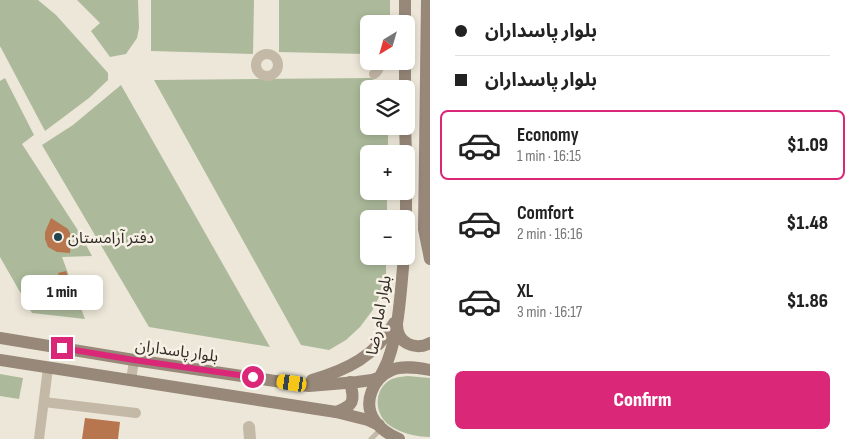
<!DOCTYPE html>
<html lang="en">
<head>
<meta charset="utf-8">
<style>
  body { margin:0; font-family:"Sofia Sans Condensed","Noto Sans Arabic",sans-serif; background:#f6f6f6; color:#222; height:100vh; display:flex; flex-direction:column; font-size:19px; white-space:nowrap }
  * { box-sizing:border-box; margin:0 }
  p { font-size:16px; color:#767676 }
  .icon { flex:none; width:28px; height:28px; fill:none; stroke:currentColor; stroke-width:2; stroke-linecap:round; stroke-linejoin:round }
  .map { position:relative; flex:1; overflow:hidden }
  .drawer { display:flex; flex-direction:column; background:#fff; width:425px }
  .drawer>* { flex:none }
  .guide { display:grid; align-content:center; height:110px; padding:0 25px; background:#fff }
  .needle { width:32px; rotate:217deg }
  .buttons { position:absolute; left:360px; top:15px; display:grid; gap:10px }
  .buttons a { display:grid; place-items:center; width:55px; height:55px; border-radius:8px; background:#fff; box-shadow:0 2px 8px #0003; font-size:25px }
  .end { position:absolute; width:22px; height:22px; margin:-11px; border:6px solid #db2777; background:#fff; box-shadow:0 0 0 2px #fff }
  .from { border-radius:50% }
  .bubble { position:absolute; height:35px; border-radius:8px; background:#fff; box-shadow:0 2px 8px #0003; font-size:16px; font-weight:800; line-height:35px; text-align:center }
  .car { position:absolute; width:15px; height:30px; margin:-15px -8px; border-radius:6px; box-shadow:0 0 4px 1px #0007; background:linear-gradient(#f5c518 24%,#345 0 40%,#f5c518 0 76%,#345 0 86%,#f5c518 0) }
  .guide b { display:flex; align-items:center; gap:18px; height:48px; font-size:19px }
  .guide b+b { border-top:1px solid #e0e0e0 }
  .guide i { width:12px; height:12px; background:#222 }
  ul { padding:0; list-style:none }
  li { display:flex; align-items:center; gap:15px; height:70px; margin:0 10px 8px; padding:0 15px; border:2px solid transparent; border-radius:8px }
  li div { flex:1 }
  li b { display:block; font-size:19px }
  li em { font-style:normal; font-weight:800 }
  li.active { border-color:#db2777 }
  li>.icon { width:45px; height:45px; stroke-width:1.5 }
  .cta { display:flex; gap:10px; margin-top:auto; padding:10px 25px }
  .cta a { flex:1; height:58px; border-radius:8px; background:#db2777; color:#fff; font-size:20px; font-weight:800; line-height:58px; text-align:center }
  main { display:flex; flex:1; min-height:0 }
  .map>svg:first-child { display:block }
</style>
</head>
<body>
<main>
<div class="map">
<svg width="430" height="439" viewBox="0 0 430 439">
  <rect width="100%" height="100%" fill="#ede7d9"/>
  <!-- green -->
  <g fill="#acba9b">
    <polygon points="0,0 38,0 56,15 108,73 108,80 89,98 45,131 0,46"/>
    <polygon points="77,0 138,0 139,28 137,38 126,54 110,57 91,31 100,23"/>
    <polygon points="151,0 254,0 253,54 151,51"/>
    <polygon points="279,0 390,0 390,24 369,24 369,52 364,54 279,52"/>
    <polygon points="5,78 34,135 22,144 79,232 92,256 62,257 85,319 32,313 0,257 0,81"/>
    <polygon points="371,78 387,89 369,89 369,126 388,126 388,154 369,154 369,191 387,191 387,219 369,219 369,256 386,256 386,274 381,293 372,311 360,327 346,340 329,350 301,345 154,80"/>
    <polygon points="121,85 270,347 149,327 42,145 73,125"/>
    <polygon points="0,374 23,378 19,399 0,396"/>
    <path d="M408,376L430,378V437C416,437 400,433 389,425C376,415 373,395 386,383C392,377 400,377 408,376Z"/>
  </g>
  <!-- building -->
  <g fill="#b7764e">
    <polygon points="51,218 68,229 71,235 70,253 57,252 48,247 45,239 45,232"/>
    <polygon points="66,271 70,283 62,285 58,273"/>
    <polygon points="85,418 120,422 118,439 82,439"/>
  </g>
  <g fill="none" stroke-linecap="round" stroke-linejoin="round">
    <!-- service -->
    <polyline stroke="#c4b8a7" stroke-width="5" points="371,439 381,429"/>
    <!-- minor -->
    <g stroke="#c4b8a7" stroke-width="10">
      <circle cx="267" cy="65" r="11"/>
      <path d="M374,74C380,70 380,65 375,61"/>
      <polyline points="131,381 134,360"/>
      <polyline points="44,402 136,413"/>
      <polyline points="39,439 48,368"/>
    </g>
    <!-- tertiary -->
    <polyline stroke="#c4b8a7" stroke-width="12" points="249,427 250,439"/>
    <!-- secondary -->
    <g stroke="#978879" stroke-width="12">
      <polyline points="427,0 424,229 430,259"/>
      <polyline points="405,24 405,0"/>
      <polyline points="405,61 405,89"/>
      <polyline points="405,126 406,154"/>
      <polyline points="406,191 406,219"/>
      <path d="M397,325C397,343 415,351 430,343"/>
      <path d="M0,338L134,360L309,386L357,382L372,380L380,377C382,372 386,366 388,360C399,331 401,288 404,256"/>
      <polyline points="0,360 336,412 368,420 379,425"/>
      <path d="M312,380C347,370 376,356 394,323"/>
      <path d="M336,412C354,405 355,402 350,382"/>
      <path d="M399,439C390,435 381,430 375,421C362,403 373,378 392,370C403,365 419,368 430,370"/>
    </g>
  </g>
  <g fill="none" stroke-linecap="round" stroke-linejoin="round">
    <!-- route -->
    <polyline stroke="#db2777" stroke-width="6" points="62,348 134,360 253,377"/>
  </g>
  <!-- markers -->
  <circle fill="#21444d" stroke="#f6f0e5" stroke-width="2" cx="58" cy="237" r="5"/>
  <g text-anchor="middle" stroke-width="5" stroke-linejoin="round" paint-order="stroke">
    <!-- poi labels -->
    <g font-size="16" fill="#312b26" stroke="#f6f0e5" text-anchor="start">
      <text x="68" y="243">دفتر آرامستان</text>
    </g>
    <!-- street labels -->
    <g font-size="16" fill="#312b26" stroke="#f6f0e5">
      <text transform="translate(378 315) rotate(-80)" y="6">بلوار امام رضا</text>
      <text transform="translate(177 350) rotate(8)" y="6">بلوار پاسداران</text>
    </g>
  </g>
</svg>
<div class="buttons">
<a><svg class="needle" viewBox="-14 -14 28 28"><path d="M0-13l5 13h-10z" fill="#e53935"/><path d="M0 13l5-13h-10z" fill="#767676"/></svg></a>
<a><svg class="icon" aria-label="layers" viewBox="0 0 24 24"><path d="M12 4l9 5-9 5-9-5zM3 14l9 5 9-5"/></svg></a>
<a>+</a>
<a>−</a>
</div>
<i class="end from" style="left:253px;top:377px"></i>
<i class="end" style="left:62px;top:348px"></i>
<div class="bubble" style="left:21px;top:275px;width:82px">1 min</div>
<i class="car" style="left:292px;top:383px;rotate:278deg"></i>
</div>
<section class="drawer">
<div class="guide">
<b><i class="from"></i>بلوار پاسداران</b>
<b><i></i>بلوار پاسداران</b>
</div>
<ul>
<li class="active"><svg class="icon" aria-label="car" viewBox="0 0 24 24"><path d="M5 17H2v-5l4-1 3-4h7l3 4 3 1v5h-3M9 17h6M6 11h13"/><circle cx="7" cy="17" r="2"/><circle cx="17" cy="17" r="2"/></svg><div><b>Economy</b><p>1 min · 16:15</p></div><em>$1.09</em></li>
<li><svg class="icon" aria-label="car" viewBox="0 0 24 24"><path d="M5 17H2v-5l4-1 3-4h7l3 4 3 1v5h-3M9 17h6M6 11h13"/><circle cx="7" cy="17" r="2"/><circle cx="17" cy="17" r="2"/></svg><div><b>Comfort</b><p>2 min · 16:16</p></div><em>$1.48</em></li>
<li><svg class="icon" aria-label="car" viewBox="0 0 24 24"><path d="M5 17H2v-5l4-1 3-4h7l3 4 3 1v5h-3M9 17h6M6 11h13"/><circle cx="7" cy="17" r="2"/><circle cx="17" cy="17" r="2"/></svg><div><b>XL</b><p>3 min · 16:17</p></div><em>$1.86</em></li>
</ul>
<div class="cta"><a>Confirm</a></div>
</section>
</main>
</body>
</html>
